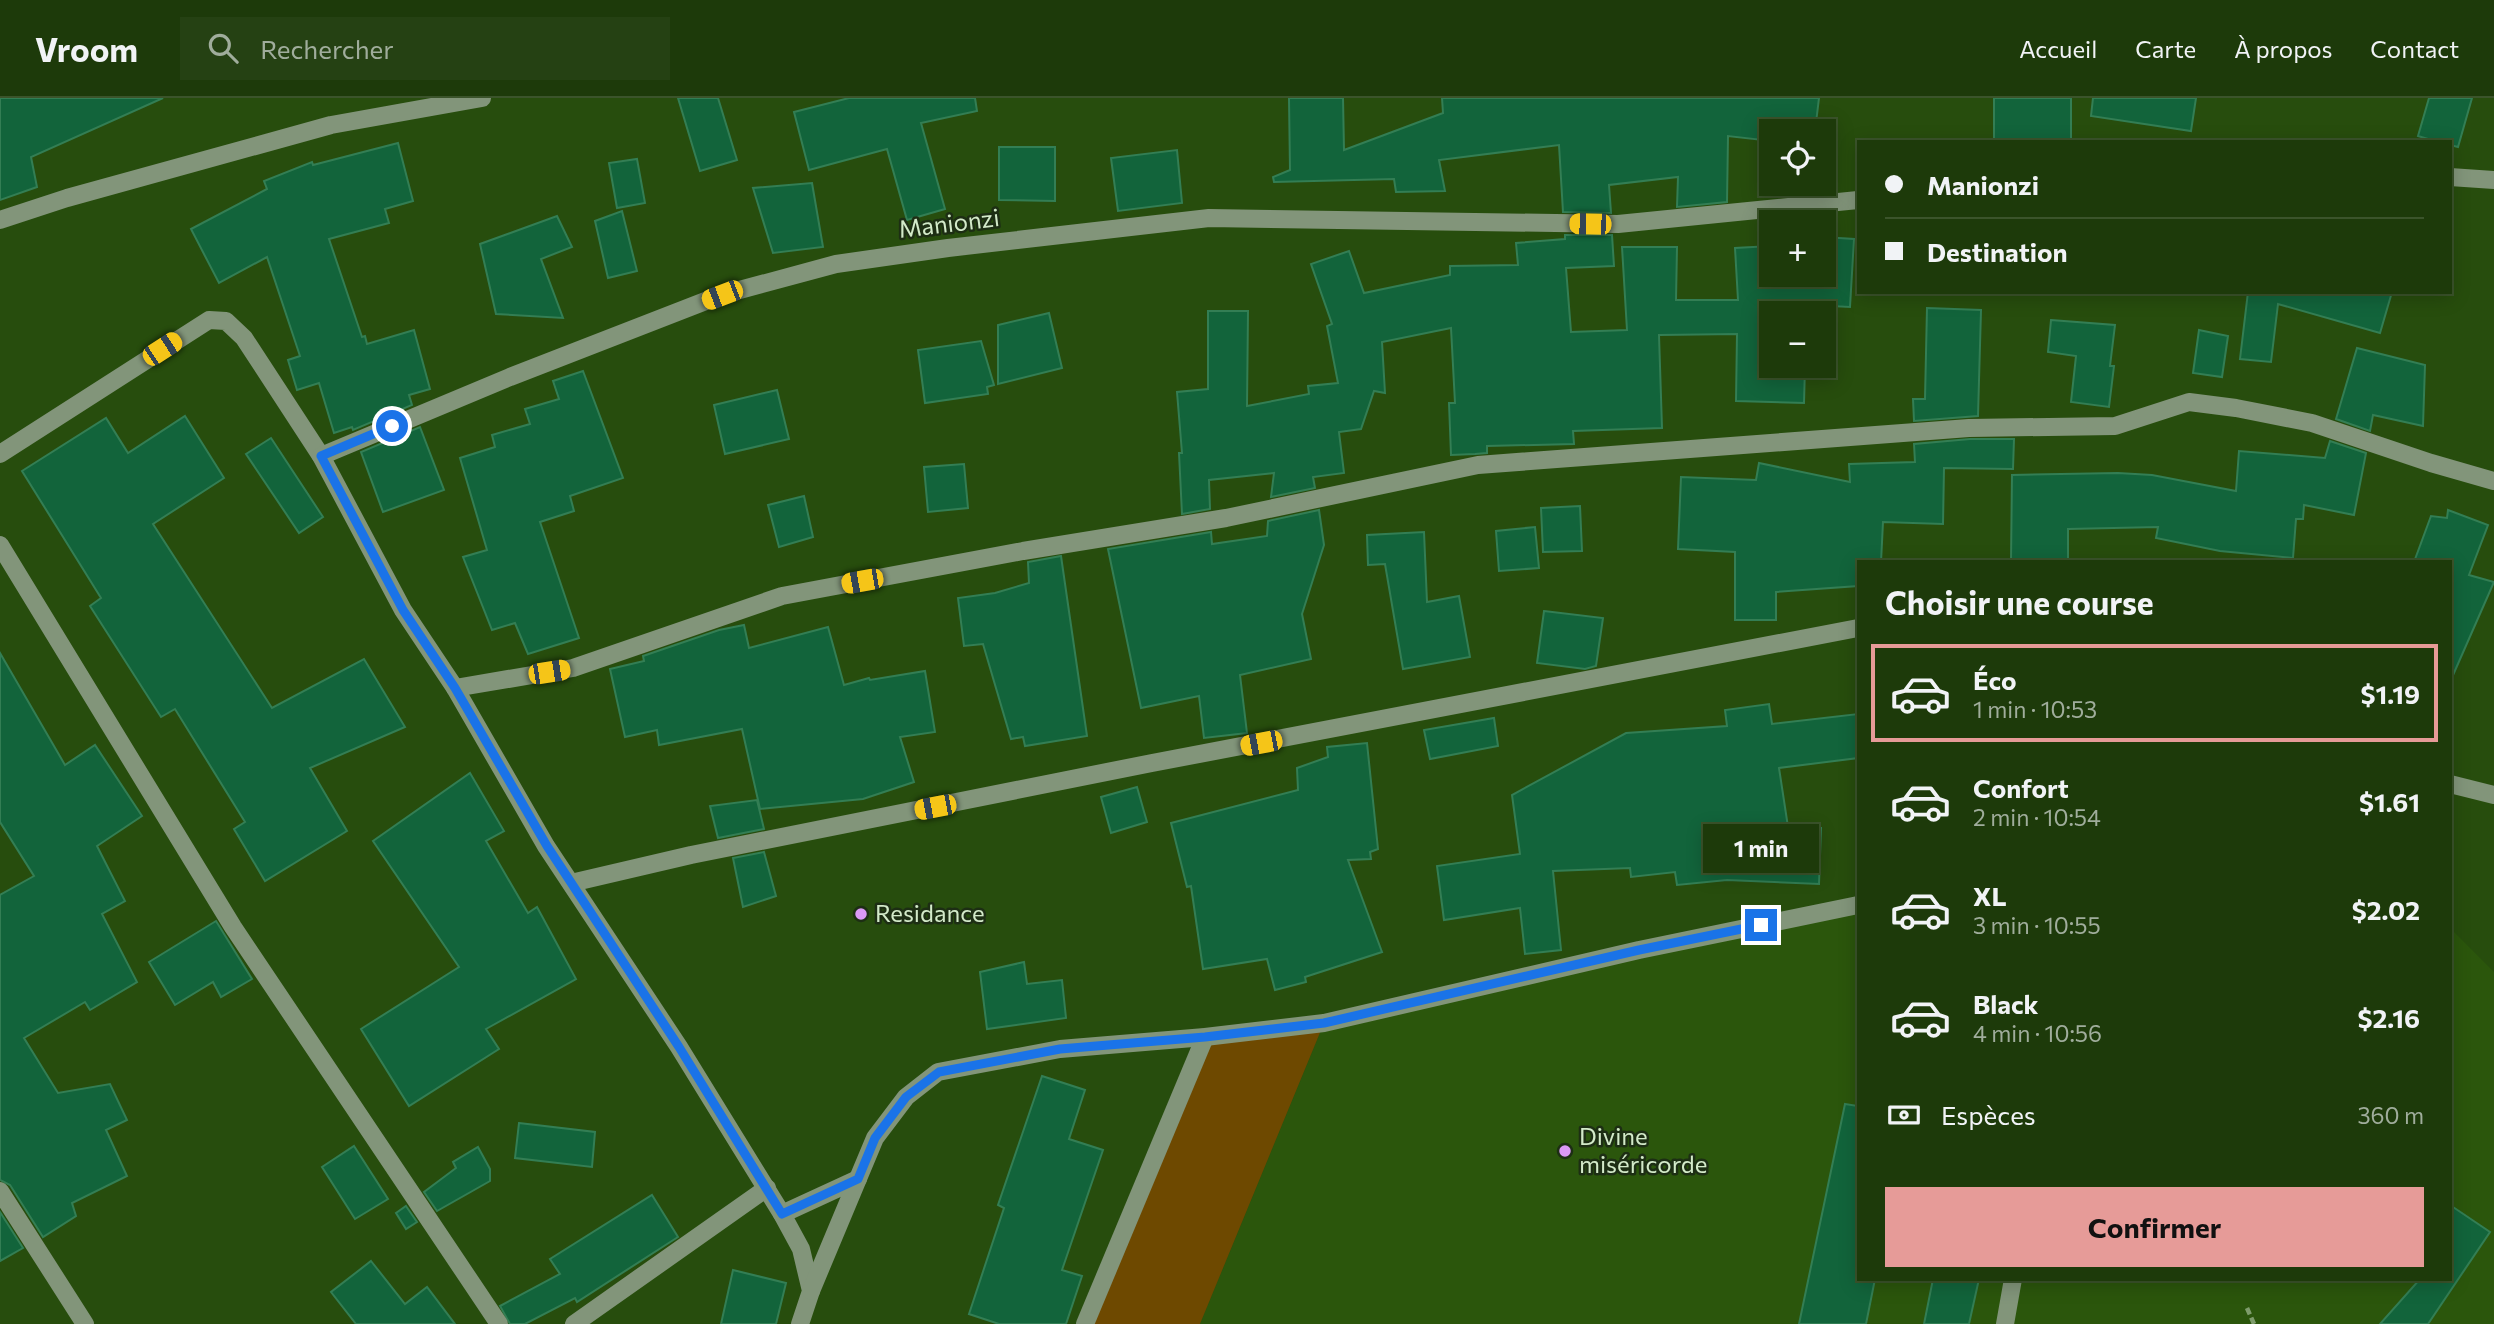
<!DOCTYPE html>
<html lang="fr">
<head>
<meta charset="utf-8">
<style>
  body { margin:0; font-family:Commissioner,sans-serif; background:#254113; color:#f1f3f6; height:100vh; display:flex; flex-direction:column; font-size:26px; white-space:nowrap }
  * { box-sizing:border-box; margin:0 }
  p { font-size:23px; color:#a0ad9c }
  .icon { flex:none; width:38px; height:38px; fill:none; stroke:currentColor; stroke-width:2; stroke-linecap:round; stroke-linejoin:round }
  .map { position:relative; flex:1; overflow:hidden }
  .drawer { position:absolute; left:1857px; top:462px; width:595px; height:721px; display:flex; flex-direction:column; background:#1d3a0a; border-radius:0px; box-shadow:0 4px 18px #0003,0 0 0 2px #3b542b }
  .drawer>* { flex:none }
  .top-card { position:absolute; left:1857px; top:42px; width:595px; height:154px; border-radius:0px; box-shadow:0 4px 18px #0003,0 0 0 2px #3b542b; display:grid; align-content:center; height:154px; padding:0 28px; background:#1d3a0a }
  .controls { position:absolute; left:1759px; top:21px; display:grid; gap:14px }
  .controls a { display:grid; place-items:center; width:77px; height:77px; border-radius:0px; background:#1d3a0a; box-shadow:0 4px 18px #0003,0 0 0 2px #3b542b; font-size:35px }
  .end { position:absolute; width:32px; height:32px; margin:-16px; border:9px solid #1a73e8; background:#fff; box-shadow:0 0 0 4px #fff }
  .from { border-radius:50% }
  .bubble { position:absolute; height:49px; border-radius:0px; background:#1d3a0a; box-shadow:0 4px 18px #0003,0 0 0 2px #3b542b; font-size:23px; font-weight:700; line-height:49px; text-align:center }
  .car { position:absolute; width:21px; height:42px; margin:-21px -10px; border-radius:9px; box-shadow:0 0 5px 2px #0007; background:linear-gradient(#f5c518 24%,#345 0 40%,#f5c518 0 76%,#345 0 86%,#f5c518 0) }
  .top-card b { display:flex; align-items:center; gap:24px; height:66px; font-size:26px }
  .top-card b+b { border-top:2px solid #3b542b }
  .top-card i { width:18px; height:18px; background:#f1f3f6 }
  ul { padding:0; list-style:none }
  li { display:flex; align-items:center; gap:21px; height:98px; margin:0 14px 10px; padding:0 14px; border:4px solid transparent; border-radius:0px }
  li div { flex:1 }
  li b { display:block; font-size:26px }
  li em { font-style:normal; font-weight:700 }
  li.selected { border-color:#e69b98 }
  li>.icon { width:63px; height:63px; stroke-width:1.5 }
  h2 { padding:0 28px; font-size:32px; line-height:84px }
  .pay { display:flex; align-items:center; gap:18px; height:77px; padding:0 28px; font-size:26px }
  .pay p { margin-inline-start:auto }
  .button { display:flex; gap:14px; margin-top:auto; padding:14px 28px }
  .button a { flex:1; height:80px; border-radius:0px; background:#e69b98; color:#111; font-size:28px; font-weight:700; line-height:80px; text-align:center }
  header { display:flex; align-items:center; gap:42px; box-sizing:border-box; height:98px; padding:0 35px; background:#1d3a0a; border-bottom:2px solid #3b542b }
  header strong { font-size:33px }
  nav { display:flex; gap:38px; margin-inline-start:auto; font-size:24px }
  .search { width:490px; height:63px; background:#254113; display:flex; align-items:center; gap:18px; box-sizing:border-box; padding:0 24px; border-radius:0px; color:#a0ad9c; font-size:26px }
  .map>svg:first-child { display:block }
</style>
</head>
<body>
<header>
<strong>Vroom</strong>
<div class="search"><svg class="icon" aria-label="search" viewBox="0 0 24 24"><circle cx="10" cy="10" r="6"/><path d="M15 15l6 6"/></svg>Rechercher</div>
<nav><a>Accueil</a><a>Carte</a><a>À propos</a><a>Contact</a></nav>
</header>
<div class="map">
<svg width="2494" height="1226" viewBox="0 0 2494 1226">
  <rect width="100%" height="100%" fill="#274d0d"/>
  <!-- built -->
  <polygon fill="#2b560c" points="1858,807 1858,1181 2450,1181 2450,830 2494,874 2494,1226 1200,1226 1324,925"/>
  <!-- green -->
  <polygon fill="#6e4900" points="1324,925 1200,1226 1086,1226 1205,939"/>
  <!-- building -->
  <g fill="#12643b" stroke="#337e54" stroke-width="2">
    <polygon points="0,0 163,0 31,59 37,89 0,102"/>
    <polygon points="678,0 718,0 737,62 700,73"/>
    <polygon points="849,0 975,0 977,13 921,25 945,111 907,122 887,51 809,72 794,14"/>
    <polygon points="1289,0 1343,0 1344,52 1443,15 1442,0 1819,0 1815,33 1771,33 1771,43 1728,38 1727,104 1677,109 1678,79 1609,87 1611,115 1563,114 1559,47 1439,62 1445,93 1396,94 1394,81 1274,84 1273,79 1290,72"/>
    <rect x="1994" y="0" width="77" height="44"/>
    <polygon points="2093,0 2196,0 2191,33 2091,18"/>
    <polygon points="2429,0 2472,0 2458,49 2450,47 2450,44 2438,44 2418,38"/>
    <polygon points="398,45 413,103 385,111 389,125 329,141 362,239 365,238 367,246 414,232 430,291 409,297 412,307 353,332 352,329 334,335 319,285 297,292 288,262 300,258 267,159 219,185 191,131 267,91 264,83 312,64 313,67"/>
    <polygon points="999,49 1055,49 1055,103 999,102"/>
    <polygon points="1177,52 1182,105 1118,113 1111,60"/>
    <polygon points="637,61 645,105 617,110 609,65"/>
    <polygon points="812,85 823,149 773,155 753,90"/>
    <polygon points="622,113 637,173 608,180 595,123"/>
    <polygon points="557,118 572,149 541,161 563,220 496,216 480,146"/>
    <polygon points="1565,137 1612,137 1614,168 1566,170 1571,234 1627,232 1622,149 1677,149 1676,202 1738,202 1735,150 1771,148 1771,177 1824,177 1824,139 1854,141 1850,209 1771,205 1771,268 1805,268 1804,305 1736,303 1737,236 1659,237 1662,330 1573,333 1574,346 1487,348 1487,355 1475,356 1451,357 1449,305 1455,305 1451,230 1382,244 1385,295 1374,293 1361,331 1339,334 1344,375 1313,379 1315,390 1271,399 1274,375 1209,382 1210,411 1182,416 1179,355 1182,355 1177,294 1208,291 1208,213 1248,213 1247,308 1309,296 1308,288 1338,285 1327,228 1332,226 1311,166 1349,153 1364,195 1450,177 1450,168 1518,167 1516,145 1565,141"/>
    <polygon points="2248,194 2392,194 2380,235 2278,206 2271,264 2240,261"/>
    <polygon points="1927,210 1981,212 1978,318 1914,323 1913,301 1925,301"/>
    <polygon points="1049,215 1062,270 998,286 998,227"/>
    <polygon points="2051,222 2115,227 2110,268 2114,268 2109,309 2071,304 2076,258 2048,254"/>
    <polygon points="2199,232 2228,238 2222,279 2193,275"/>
    <polygon points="981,243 994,287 987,289 988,296 925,305 918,252"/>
    <polygon points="2357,250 2425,267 2423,328 2373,317 2370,333 2336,321"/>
    <polygon points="583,273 623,380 570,398 574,413 540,424 579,540 528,556 515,525 492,532 463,459 487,452 460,360 495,349 492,337 530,326 525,311 559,301 553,283"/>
    <polygon points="777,292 789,341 725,356 714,307"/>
    <polygon points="185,318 224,380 153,426 272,610 364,561 405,629 310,670 347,733 265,783 234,731 245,724 175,611 161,619 90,508 101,500 22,373 106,320 128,355"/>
    <polygon points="420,329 444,392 383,414 361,354"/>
    <polygon points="271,340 323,419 299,435 246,356"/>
    <polygon points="1970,341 2014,341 2013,371 1944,370 1943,426 1883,424 1881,464 1858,464 1858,488 1776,494 1776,522 1735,522 1735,454 1678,451 1681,379 1756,382 1759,365 1850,384 1849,366 1915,364 1914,346"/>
    <polygon points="2330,343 2366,355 2354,417 2304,407 2303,421 2296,421 2293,460 2220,453 2156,440 2158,429 2068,431 2068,464 2011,464 2012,377 2118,375 2152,377 2236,393 2239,353 2325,360"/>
    <polygon points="964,366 968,410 928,414 924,369"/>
    <polygon points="804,398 813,439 779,449 768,407"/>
    <polygon points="1580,408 1582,453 1543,454 1541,410"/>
    <polygon points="1319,412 1324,447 1302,516 1311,561 1240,577 1247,635 1204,640 1199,598 1141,610 1108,451 1211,434 1212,446 1267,438 1268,423"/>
    <polygon points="2448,412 2488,427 2469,477 2494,484 2450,584 2450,464 2414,464 2431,418 2447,420"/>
    <polygon points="1535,429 1539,470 1499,473 1496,433"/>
    <polygon points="1424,434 1427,504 1459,498 1470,559 1403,571 1385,466 1368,467 1367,437"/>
    <polygon points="1061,458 1087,638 1025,648 1023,639 1011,641 983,546 964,548 958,500 995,495 1029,485 1028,464"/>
    <polygon points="1544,513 1603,520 1596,568 1585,571 1537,565"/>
    <polygon points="744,527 749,550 828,529 844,587 869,580 870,582 925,573 935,634 900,639 914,684 863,701 760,711 742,631 659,647 657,632 625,639 610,571 644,563 643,558 719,532"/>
    <polygon points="0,555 65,667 95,647 142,718 97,748 125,803 102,816 137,884 90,912 85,904 24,940 58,995 110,986 127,1022 106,1032 127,1078 72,1105 76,1118 43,1139 10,1087 0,1082 0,797 34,778 0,724"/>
    <polygon points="1769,606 1772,626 1858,616 1858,660 1779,670 1788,729 1821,730 1819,786 1727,782 1677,787 1675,774 1631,779 1630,770 1553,773 1561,852 1525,856 1520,810 1444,822 1437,768 1520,756 1512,697 1626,635 1727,628 1725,612"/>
    <polygon points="1494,620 1498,648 1430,661 1424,632"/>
    <polygon points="1367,645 1378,751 1370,754 1371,761 1348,762 1382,854 1305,879 1306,884 1275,892 1267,861 1203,871 1191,788 1187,789 1171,725 1298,692 1297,670 1328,659 1327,649"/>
    <polygon points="470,675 504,733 486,743 528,815 537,809 576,881 486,931 499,951 409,1008 361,931 459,869 373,743"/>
    <polygon points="1137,689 1147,724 1111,735 1101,699"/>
    <polygon points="757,702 764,731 718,740 710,708"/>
    <polygon points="764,754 776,798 743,809 733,760"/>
    <polygon points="216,823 252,881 221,899 213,884 175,907 149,864"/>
    <polygon points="1024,864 1027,886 1062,882 1066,920 987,931 980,874"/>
    <polygon points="1042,978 1085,992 1069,1041 1103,1052 1062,1172 1082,1178 1066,1226 999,1226 969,1216 1004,1110 998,1107"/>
    <polygon points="1845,1006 1858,1008 1858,1181 1875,1181 1866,1226 1799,1226"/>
    <polygon points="519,1025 595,1034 592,1069 515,1060"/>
    <polygon points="354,1048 388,1101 355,1121 322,1069"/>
    <polygon points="478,1049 490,1071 490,1083 437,1113 424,1094 456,1070 453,1064"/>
    <polygon points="652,1097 678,1139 577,1204 575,1200 525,1226 510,1226 500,1208 560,1176 550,1161"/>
    <polygon points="2450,1107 2490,1134 2428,1226 2380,1226 2420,1181 2450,1181"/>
    <polygon points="406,1108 417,1124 406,1131 396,1115"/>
    <polygon points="0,1114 23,1150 0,1163"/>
    <polygon points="371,1163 405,1206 427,1189 455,1226 356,1226 331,1194"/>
    <polygon points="733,1172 786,1185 776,1226 721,1226"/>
    <polygon points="1933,1181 1979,1181 1969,1226 1924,1226"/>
  </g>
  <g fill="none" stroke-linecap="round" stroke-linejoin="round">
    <!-- path -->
    <polyline stroke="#7e9c6c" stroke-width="4.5" stroke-dasharray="7 3.5" stroke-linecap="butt" points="2247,1210 2254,1226"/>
    <!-- minor -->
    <g stroke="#82957a" stroke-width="18">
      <polyline points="2450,79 2494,82"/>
      <polyline points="0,122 67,100 331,27 482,0"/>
      <polyline points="0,356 209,222 226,223 244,240 321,358 403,512 455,590 546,748 679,949 782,1116 801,1151 811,1193 800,1226"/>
      <polyline points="321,358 510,279 721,197 836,166 948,150 1209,120 1618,126 1858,102"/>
      <polyline points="0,447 233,829 499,1226"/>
      <polyline points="455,590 573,570 782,498 1023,453 1226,420 1478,367 1969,330 2115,328 2189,304 2236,310 2312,325 2431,365 2494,383"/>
      <polyline points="2450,686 2494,697"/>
      <polyline points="571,785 691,757 1152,665 1858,530"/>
      <polyline points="0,1093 85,1226"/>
      <polyline points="782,1116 858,1081"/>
      <polyline points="811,1193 875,1040 906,999 938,974 1060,951 1205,939 1324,925 1639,852 1858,807"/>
      <polyline points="574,1226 767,1090"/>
      <polyline points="1085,1226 1205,939"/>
      <polyline points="2005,1226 2013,1181"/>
    </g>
  </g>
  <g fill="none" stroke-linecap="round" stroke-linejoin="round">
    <!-- route -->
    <polyline stroke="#1a73e8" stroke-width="9" points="392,328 321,358 403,512 455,590 547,748 679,949 782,1116 858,1081 875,1040 906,999 939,974 1060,951 1205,939 1324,925 1639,852 1761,827"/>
  </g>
  <!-- markers -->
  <g fill="#db99f6" stroke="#1d2e14" stroke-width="2.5">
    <circle cx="861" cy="816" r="7"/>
    <circle cx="1565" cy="1053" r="7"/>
  </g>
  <g text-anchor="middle" stroke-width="5" stroke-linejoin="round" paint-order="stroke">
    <!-- street labels -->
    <g font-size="24" fill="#d3eac9" stroke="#1d2e14">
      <text transform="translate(949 126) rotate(-7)" y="8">Manionzi</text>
    </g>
    <!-- poi labels -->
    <g font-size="24" fill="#d3eac9" stroke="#1d2e14" text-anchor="start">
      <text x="875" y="824">Residance</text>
      <text x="1579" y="1047">Divine<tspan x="1579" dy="28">miséricorde</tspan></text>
    </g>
  </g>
</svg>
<div class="controls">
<a><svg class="icon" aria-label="locate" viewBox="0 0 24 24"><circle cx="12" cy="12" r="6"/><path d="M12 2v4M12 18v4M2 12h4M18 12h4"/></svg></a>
<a>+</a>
<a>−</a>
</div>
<i class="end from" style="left:392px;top:328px"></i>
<i class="end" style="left:1761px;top:827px"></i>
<div class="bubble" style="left:1703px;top:726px;width:116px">1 min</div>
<i class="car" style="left:1590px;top:126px;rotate:271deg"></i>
<i class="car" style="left:722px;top:197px;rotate:249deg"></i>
<i class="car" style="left:162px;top:251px;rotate:57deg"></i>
<i class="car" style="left:862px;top:483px;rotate:260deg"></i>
<i class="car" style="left:549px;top:574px;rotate:81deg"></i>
<i class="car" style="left:1261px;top:645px;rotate:259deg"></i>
<i class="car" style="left:935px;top:709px;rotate:259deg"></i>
<div class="top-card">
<b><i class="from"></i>Manionzi</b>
<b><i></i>Destination</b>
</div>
<section class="drawer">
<h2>Choisir une course</h2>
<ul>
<li class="selected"><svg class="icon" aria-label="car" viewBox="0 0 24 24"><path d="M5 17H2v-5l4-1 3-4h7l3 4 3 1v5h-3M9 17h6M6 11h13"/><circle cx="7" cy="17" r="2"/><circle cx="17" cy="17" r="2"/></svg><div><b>Éco</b><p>1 min · 10:53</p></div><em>$1.19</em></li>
<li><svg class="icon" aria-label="car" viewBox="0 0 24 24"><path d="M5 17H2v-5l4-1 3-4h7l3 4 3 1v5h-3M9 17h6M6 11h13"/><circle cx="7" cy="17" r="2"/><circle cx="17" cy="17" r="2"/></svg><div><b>Confort</b><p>2 min · 10:54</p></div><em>$1.61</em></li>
<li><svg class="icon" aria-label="car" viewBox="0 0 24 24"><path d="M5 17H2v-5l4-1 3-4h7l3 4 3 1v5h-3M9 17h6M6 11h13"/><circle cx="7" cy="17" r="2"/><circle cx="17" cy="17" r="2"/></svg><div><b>XL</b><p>3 min · 10:55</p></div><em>$2.02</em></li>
<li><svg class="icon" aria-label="car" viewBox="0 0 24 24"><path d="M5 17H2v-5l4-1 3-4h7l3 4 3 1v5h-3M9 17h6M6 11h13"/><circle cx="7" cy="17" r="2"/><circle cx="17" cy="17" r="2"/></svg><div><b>Black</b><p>4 min · 10:56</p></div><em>$2.16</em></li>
</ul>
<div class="pay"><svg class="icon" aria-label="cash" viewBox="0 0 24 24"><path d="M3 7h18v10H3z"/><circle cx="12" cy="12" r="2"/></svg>Espèces<p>360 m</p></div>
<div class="button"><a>Confirmer</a></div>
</section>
</div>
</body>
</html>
